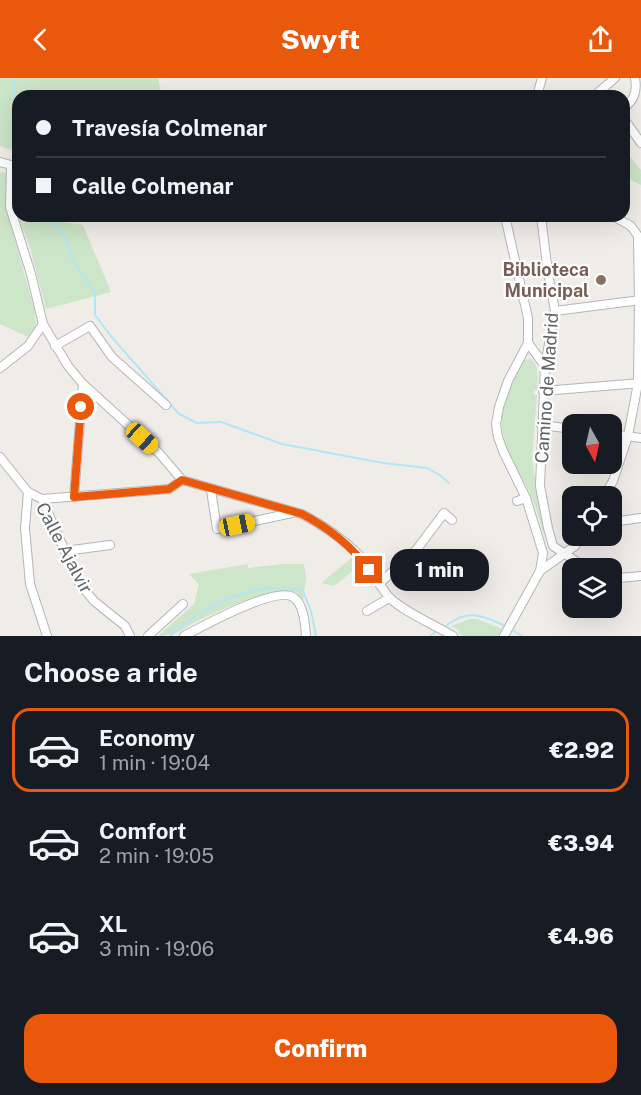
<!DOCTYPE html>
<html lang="en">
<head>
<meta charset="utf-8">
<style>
  body { margin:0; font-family:"Public Sans",sans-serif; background:#242831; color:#f1f3f6; height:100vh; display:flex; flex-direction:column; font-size:22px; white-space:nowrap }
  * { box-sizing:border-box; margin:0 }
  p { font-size:20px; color:#9ea1a6 }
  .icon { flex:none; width:33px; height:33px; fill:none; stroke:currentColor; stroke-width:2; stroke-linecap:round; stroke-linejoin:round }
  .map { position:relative; height:558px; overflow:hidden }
  .sheet { display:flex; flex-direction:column; background:#171b24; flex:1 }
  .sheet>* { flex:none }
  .hud { position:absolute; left:12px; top:12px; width:618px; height:132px; border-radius:18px; box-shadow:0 6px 24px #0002; display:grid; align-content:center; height:132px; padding:0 24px; background:#171b24 }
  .needle { width:39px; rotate:172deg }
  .tools { position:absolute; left:562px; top:336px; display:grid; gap:12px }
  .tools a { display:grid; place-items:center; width:60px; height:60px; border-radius:12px; background:#171b24; box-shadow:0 6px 24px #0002; font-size:30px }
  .end { position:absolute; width:27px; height:27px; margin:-14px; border:8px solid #ea580c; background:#fff; box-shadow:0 0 0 3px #fff }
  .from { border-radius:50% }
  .bubble { position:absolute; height:42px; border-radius:18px; background:#171b24; box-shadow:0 6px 24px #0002; font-size:20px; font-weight:800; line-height:42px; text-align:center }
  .car { position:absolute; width:18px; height:36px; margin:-18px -9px; border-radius:8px; box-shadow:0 0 4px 2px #0007; background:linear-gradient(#f5c518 24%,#345 0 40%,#f5c518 0 76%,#345 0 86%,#f5c518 0) }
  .hud b { display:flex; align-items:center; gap:21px; height:57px; font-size:22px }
  .hud b+b { border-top:2px solid #363941 }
  .hud i { width:15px; height:15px; background:#f1f3f6 }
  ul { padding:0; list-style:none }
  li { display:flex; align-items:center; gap:18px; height:84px; margin:0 12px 9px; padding:0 12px; border:3px solid transparent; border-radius:18px }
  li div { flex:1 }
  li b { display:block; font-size:22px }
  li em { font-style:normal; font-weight:800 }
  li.current { border-color:#ea580c }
  li>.icon { width:54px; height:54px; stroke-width:1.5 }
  h2 { padding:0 24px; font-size:27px; line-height:72px }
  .button { display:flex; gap:12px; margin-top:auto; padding:12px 24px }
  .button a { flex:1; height:69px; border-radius:18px; background:#ea580c; color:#fff; font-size:24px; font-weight:800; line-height:69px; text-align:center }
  header { display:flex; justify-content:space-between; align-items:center; height:78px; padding:0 24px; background:#ea580c; color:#fff; font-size:27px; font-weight:800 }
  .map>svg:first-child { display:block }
</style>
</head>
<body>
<header><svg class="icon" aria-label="back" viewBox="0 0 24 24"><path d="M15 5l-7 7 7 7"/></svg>Swyft<svg class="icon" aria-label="share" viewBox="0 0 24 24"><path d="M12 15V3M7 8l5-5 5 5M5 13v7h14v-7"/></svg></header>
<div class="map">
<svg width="641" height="558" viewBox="0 0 641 558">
  <rect width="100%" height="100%" fill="#f0ede9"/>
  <!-- green -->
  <g fill="#cde5c8">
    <polygon points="0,0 158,0 162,18 18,18 18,75 0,68"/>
    <polygon points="624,71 641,92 641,107 624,98"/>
    <polygon points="0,94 6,95 6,130 35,234 36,251 28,259 0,246"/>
    <polygon points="18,138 55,138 57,143 83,147 111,214 46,231 30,170"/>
    <path d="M530,281C540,286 537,301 538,312H534V317H537L532,381L544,455H543C539,442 536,428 530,415C518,389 500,368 502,338C503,319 516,299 524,282Z"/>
    <polygon points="354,478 361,486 334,508 321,505"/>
    <path d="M248,486V490L283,486H304L306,500L303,523L296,514C273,507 224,531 201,541C185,549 177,558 158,558L194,526L199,506L189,496Z"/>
    <polygon points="470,541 477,541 502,551 498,558 463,558 458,555 459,552 451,548"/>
  </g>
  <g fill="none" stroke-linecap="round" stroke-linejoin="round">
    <!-- stream -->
    <g stroke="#b1e6f8" stroke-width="2">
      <polyline points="14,0 14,28 18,38"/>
      <polyline points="49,138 65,159 72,181 95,215 95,237 110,257 179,336 197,345 221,344 282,366 383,385 427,390 441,398 449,405"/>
      <path d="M447,547C467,531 482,537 503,547"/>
      <polyline points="514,553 522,558"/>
      <path d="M170,558C204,528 257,500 303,513L311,533L316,558"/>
      <polyline points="430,558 437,553"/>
    </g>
    <defs>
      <g id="minor">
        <polyline points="537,18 542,0"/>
        <polyline points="594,18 615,0"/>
        <path d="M624,29C635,23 637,11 635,0"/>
        <polyline points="624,41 641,65"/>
        <path d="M0,84L11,87L10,129L31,196L43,246L68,288L83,306L159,375L182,402L302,436C323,447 342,460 359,477C370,490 378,506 389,519C402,533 435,547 453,558"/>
        <polyline points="541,138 548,195 555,233 545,288 540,408 548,450 553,468 577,484 591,490"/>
        <polyline points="555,233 641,222"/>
        <polyline points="528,265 545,288"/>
        <polyline points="55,268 90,248 112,279 166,327"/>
        <polyline points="0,290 28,268 43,246"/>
        <polyline points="543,313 641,305"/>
        <polyline points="541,347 573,351"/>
        <polyline points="612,356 641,360"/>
        <polyline points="0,379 28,414 42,421 79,505 94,523 125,548 130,558"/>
        <polyline points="211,412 217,451 292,435"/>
        <polyline points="28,414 25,450 30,506 47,558"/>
        <polyline points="604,418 613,403 628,358 638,305 639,222 638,158 631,148 613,138"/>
        <polyline points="74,419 83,306"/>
        <polyline points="42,421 169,411 182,402"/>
        <polyline points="517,423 526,420"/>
        <polyline points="612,444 641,440"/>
        <polyline points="65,473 110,467"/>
        <polyline points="540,493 575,468 582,458"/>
        <polyline points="612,498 619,500 641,498"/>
        <polyline points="380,505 417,471 444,435 452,442"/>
        <polyline points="367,533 389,520"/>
        <polyline points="148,558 183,526"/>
        <path d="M184,558C203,548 275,508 293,519C304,526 305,546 306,558"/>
        <polyline points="504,558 540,493 543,475 526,420 503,373 498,359 496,346 499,329 508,303 528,265 528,240 505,138"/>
      </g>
    </defs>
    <!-- minor casing -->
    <use href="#minor" stroke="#b3b6b9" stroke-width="10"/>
    <!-- minor -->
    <use href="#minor" stroke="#fff" stroke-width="8"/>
  </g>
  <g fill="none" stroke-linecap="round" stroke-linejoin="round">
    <!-- route -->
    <path stroke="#ea580c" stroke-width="8" d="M81,329L74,419L169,411L182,402L302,436C329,450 351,467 369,492"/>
  </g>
  <!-- markers -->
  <circle fill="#8d6e63" stroke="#fff" stroke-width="2" cx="601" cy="202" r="6"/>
  <g text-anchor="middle" stroke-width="4.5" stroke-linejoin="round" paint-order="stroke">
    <!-- education labels -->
    <g font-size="18" font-weight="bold" fill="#785e54" stroke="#fff" text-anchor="end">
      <text x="589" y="198">Biblioteca<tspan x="589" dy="21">Municipal</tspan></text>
    </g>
    <!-- street labels -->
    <g font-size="18" fill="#606467" stroke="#fff">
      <text transform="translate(547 310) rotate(-86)" y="6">Camino de Madrid</text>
      <text transform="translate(64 470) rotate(62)" y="6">Calle Ajalvir</text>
    </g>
  </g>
</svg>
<div class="tools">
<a><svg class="needle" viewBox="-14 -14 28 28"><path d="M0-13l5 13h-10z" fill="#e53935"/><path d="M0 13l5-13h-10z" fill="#9ea1a6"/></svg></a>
<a><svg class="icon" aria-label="locate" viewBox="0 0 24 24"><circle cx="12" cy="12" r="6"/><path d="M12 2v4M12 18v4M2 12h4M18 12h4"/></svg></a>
<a><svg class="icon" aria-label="layers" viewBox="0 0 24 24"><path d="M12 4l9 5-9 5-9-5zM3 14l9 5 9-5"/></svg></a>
</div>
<i class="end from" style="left:81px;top:329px"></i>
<i class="end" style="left:369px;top:492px"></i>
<div class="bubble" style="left:390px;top:471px;width:99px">1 min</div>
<i class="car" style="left:142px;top:360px;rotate:132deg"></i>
<i class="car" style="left:237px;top:447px;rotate:78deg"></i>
<div class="hud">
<b><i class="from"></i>Travesía Colmenar</b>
<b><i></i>Calle Colmenar</b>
</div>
</div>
<section class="sheet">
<h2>Choose a ride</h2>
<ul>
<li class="current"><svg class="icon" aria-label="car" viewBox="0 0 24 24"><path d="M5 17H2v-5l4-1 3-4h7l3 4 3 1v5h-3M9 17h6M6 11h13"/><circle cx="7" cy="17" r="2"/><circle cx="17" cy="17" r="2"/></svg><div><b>Economy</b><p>1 min · 19:04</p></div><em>€2.92</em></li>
<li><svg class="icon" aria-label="car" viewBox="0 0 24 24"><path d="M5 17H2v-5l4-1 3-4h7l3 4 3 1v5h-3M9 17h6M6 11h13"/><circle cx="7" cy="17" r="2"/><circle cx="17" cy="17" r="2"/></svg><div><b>Comfort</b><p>2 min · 19:05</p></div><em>€3.94</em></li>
<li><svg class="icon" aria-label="car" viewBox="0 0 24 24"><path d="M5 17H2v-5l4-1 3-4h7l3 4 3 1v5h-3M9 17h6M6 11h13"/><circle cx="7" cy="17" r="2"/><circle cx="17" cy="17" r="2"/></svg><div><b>XL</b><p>3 min · 19:06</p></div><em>€4.96</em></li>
</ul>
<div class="button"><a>Confirm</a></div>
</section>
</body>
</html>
